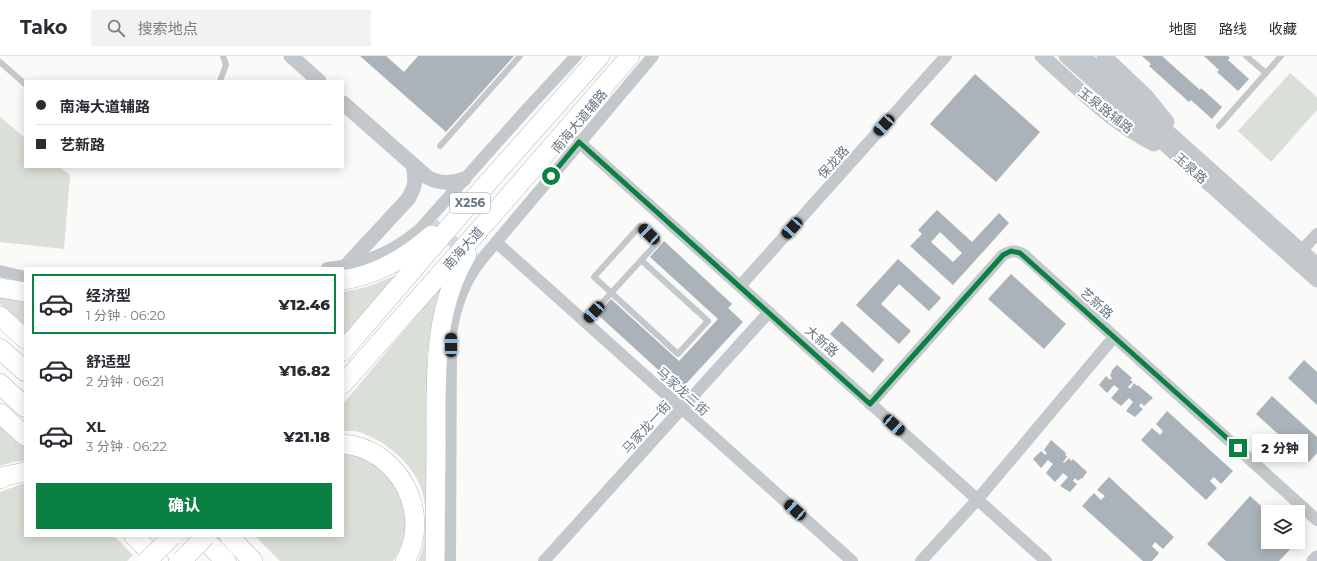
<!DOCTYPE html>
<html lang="zh">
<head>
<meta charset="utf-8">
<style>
  body { margin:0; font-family:Montserrat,"Noto Sans SC",sans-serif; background:#f2f2f3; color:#2b2b33; height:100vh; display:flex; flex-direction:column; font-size:15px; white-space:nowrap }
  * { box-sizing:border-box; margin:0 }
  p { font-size:13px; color:#7c7c81 }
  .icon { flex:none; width:22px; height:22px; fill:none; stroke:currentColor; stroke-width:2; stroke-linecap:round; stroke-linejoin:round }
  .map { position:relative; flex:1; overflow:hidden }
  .details { position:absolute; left:24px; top:211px; width:320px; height:270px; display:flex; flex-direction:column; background:#fff; border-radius:0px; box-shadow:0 2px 10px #0003 }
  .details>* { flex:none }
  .hud { position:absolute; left:24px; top:24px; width:320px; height:88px; border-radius:0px; box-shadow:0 2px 10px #0003; display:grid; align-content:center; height:88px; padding:0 12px; background:#fff }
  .controls { position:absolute; left:1261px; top:449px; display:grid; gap:8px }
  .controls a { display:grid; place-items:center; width:44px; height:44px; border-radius:0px; background:#fff; box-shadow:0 2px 10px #0003; font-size:20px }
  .end { position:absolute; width:18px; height:18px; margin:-9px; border:5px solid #0b8043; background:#fff; box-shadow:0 0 0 2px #fff }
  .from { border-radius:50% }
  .bubble { position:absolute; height:28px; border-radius:0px; background:#fff; box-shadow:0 2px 10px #0003; font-size:13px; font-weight:800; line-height:28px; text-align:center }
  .car { position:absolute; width:12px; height:24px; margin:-12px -6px; border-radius:5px; box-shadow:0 0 3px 1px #0007; background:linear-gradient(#222 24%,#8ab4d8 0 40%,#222 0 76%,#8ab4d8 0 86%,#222 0) }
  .hud b { display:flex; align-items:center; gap:14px; height:38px; font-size:15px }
  .hud b+b { border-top:1px solid #e1e1e2 }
  .hud i { width:10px; height:10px; background:#2b2b33 }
  ul { padding:7px 0 0; list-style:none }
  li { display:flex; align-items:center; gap:12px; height:60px; margin:0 8px 6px; padding:0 4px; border:2px solid transparent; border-radius:0px }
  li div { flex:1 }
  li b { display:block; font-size:15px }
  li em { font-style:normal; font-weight:800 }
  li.current { border-color:#0b8043 }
  li>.icon { width:36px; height:36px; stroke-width:1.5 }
  .action { display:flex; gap:8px; margin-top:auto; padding:8px 12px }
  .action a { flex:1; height:46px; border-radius:0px; background:#0b8043; color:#fff; font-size:16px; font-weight:800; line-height:46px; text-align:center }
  header { display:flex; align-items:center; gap:24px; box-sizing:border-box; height:56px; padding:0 20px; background:#fff; border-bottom:1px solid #e1e1e2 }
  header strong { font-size:19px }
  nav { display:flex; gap:22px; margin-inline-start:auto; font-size:14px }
  .search { width:280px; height:36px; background:#f2f2f3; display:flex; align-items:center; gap:10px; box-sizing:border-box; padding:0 14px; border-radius:0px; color:#7c7c81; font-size:15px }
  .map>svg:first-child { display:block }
</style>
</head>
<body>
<header>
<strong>Tako</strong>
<div class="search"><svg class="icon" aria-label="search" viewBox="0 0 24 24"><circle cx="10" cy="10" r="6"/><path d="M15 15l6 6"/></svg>搜索地点</div>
<nav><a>地图</a><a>路线</a><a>收藏</a></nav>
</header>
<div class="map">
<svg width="1317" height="505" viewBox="0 0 1317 505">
  <rect width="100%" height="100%" fill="#fafaf8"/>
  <!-- green -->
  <g fill="#dadfd7">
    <polygon points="1290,17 1317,41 1317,54 1271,106 1238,75"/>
    <polygon points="0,61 25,82 25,111 59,111 70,119 64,193 0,186"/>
    <polygon points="399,218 343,283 343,236 367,231"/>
    <path d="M442,229L433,263L427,300V505H418C423,495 424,486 425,475C426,461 426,446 421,432C413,407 381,381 355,375C352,375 347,375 343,375V348Z"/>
    <polygon points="0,239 25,243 25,269 0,248"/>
    <polygon points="0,364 25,387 25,405 13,406 0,410"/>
    <path d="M343,398C348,399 354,399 358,400C388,410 407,440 406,470C405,483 399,495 393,505H280L255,480H343Z"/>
    <polygon points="22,428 25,428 25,480 114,480 133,499 127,505 0,505 0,436"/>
  </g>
  <!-- building -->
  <g fill="#aab3b9" fill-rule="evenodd">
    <polygon points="360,0 386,0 404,16 418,0 514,0 446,76"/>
    <polygon points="1142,0 1162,0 1200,34 1201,32 1222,51 1212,63 1191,44 1189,46 1149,10 1151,8"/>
    <polygon points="1204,0 1228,0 1230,2 1228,4 1249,23 1238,35 1217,16 1219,14"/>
    <polygon points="975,18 1040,76 996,126 930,68"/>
    <path d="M937,154L972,186L999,157L1009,167L953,229L910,190L922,178L918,174ZM940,176L962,197L953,206L931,186Z"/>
    <polygon points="664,185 732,248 728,252 743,266 684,330 669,316 665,320 597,258 611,243 679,305 718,263 650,201"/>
    <polygon points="898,203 941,242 929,255 899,228 881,248 911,275 899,288 856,249"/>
    <polygon points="1011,218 1066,268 1044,293 988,243"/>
    <polygon points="842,265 884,304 873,317 830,278"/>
    <polygon points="1304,304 1317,316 1317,349 1288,322"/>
    <polygon points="1117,309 1132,322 1130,324 1133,326 1128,331 1130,333 1134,327 1137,330 1138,329 1153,342 1144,350 1141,347 1139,350 1143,353 1135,361 1126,355 1133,346 1129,342 1121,350 1111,342 1119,333 1114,329 1107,337 1099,329 1106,320 1110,324 1112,322 1110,319 1112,316 1111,315"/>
    <polygon points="1272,340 1317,381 1317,397 1309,406 1256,358"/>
    <polygon points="1167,355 1233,415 1221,428 1214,421 1210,425 1217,432 1206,444 1141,384 1152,372 1160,379 1163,375 1156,368"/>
    <polygon points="1051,384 1066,397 1065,398 1067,401 1063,406 1064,407 1069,402 1071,405 1073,403 1087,416 1082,423 1081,422 1078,425 1075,422 1073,425 1077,428 1070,436 1060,430 1068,421 1063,417 1055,426 1046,417 1053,408 1048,404 1041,412 1033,403 1041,395 1045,399 1047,397 1044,394"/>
    <polygon points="1109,421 1174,481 1163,493 1155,486 1152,490 1159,497 1152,505 1143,505 1082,450 1094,437 1101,444 1105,440 1097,434"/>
    <polygon points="1250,440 1268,456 1268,486 1297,486 1279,505 1226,505 1207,488"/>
  </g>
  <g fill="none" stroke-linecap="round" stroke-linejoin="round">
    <!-- minor-tunnel -->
    <polyline stroke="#d5d9db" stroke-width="12" stroke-dasharray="12 6" stroke-linecap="butt" points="433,168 467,198"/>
    <defs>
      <g id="primary">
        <path d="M343,224C377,219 407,201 432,179"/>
        <polyline points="0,232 25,236"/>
        <polyline points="0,260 25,283"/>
        <polyline points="343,295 483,132 600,0"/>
        <polyline points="343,328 502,148 630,0"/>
        <polyline points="0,357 25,380"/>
        <path d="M343,388C398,392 433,457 405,505"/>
        <polyline points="0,423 5,420 25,416"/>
        <polyline points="134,480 159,505"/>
        <polyline points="229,480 253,505"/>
        <path d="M435,505C435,467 436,428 436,390C436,324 432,256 467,198"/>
      </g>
      <g id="trunk">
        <polyline points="0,293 25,315"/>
        <polyline points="0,328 25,351"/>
        <polyline points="201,480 226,505"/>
      </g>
    </defs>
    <!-- primary casing -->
    <use href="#primary" stroke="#b5babe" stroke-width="20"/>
    <!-- trunk casing -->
    <use href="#trunk" stroke="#b4b9bd" stroke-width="21"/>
    <!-- service -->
    <g stroke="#c3c8cc" stroke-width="6">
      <polyline points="1246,0 1266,17"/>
      <polyline points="0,6 25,28"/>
      <polyline points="220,25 226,9 223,0"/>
      <polyline points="1219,70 1281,0"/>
      <polyline points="440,90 520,0"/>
      <path d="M585,266C609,239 633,213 658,186L640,170L594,221L678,298L708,265L641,204"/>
    </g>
    <!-- minor -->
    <g stroke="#c3c8cc" stroke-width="12">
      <polyline points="579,86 1046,505"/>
      <polyline points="496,186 852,505"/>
      <polyline points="1301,195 1317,178"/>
      <path d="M327,212C364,208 391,197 420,173L527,53L576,0"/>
      <polyline points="0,215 25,221"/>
      <polyline points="740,230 946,0"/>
      <path d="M870,348L1003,199C1011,194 1017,194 1024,199L1317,464"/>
      <path d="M450,505L451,278C455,250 464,225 482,203L653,0"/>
      <polyline points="544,505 769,256"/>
      <polyline points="921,505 977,444 1114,281"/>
    </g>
    <!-- tertiary -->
    <g stroke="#c3c8cc" stroke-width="15">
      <polyline points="291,0 319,25"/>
      <path d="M1042,0C1077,31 1111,67 1154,88"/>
      <polyline points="1066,0 1317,224"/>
      <polyline points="1083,0 1317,209"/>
      <polyline points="1104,0 1147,41 1167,66"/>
      <path d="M343,47L427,121C440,128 451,128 464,123"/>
      <path d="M346,210L408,143C416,130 416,124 413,109"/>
      <polyline points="1314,505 1317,502"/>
    </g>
    <!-- primary -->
    <use href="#primary" stroke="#fff" stroke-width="19"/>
    <!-- trunk -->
    <use href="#trunk" stroke="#fff" stroke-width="20"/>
    <defs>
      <g id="primary-bridge">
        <polyline points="147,505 172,480"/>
        <polyline points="181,505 206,480"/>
      </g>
    </defs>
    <!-- primary-bridge casing -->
    <use href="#primary-bridge" stroke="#b5babe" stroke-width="20" stroke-linecap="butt"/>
    <!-- primary-bridge -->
    <use href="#primary-bridge" stroke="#fff" stroke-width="19"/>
  </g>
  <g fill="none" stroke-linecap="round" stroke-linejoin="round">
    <!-- route -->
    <polyline stroke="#0b8043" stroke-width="5" points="551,120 579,86 870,348 1003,199 1011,195 1020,197 1238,392"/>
  </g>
  <g text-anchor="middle" stroke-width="4" stroke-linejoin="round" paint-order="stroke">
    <!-- shield labels -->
    <rect fill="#fff" stroke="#939fa8" stroke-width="1" x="450" y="137" width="40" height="20" rx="3"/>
    <g font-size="12" font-weight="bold" fill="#657683">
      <text x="470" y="151">X256</text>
    </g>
    <!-- street labels -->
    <g font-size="13" fill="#657683" stroke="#fff">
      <text transform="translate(1106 54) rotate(38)" y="5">玉泉路辅路</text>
      <text transform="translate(579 65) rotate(-50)" y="5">南海大道辅路</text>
      <text transform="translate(833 106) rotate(-48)" y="5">保龙路</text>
      <text transform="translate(1191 112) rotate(42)" y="5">玉泉路</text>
      <text transform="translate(463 192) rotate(-48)" y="5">南海大道</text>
      <text transform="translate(1097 247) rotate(42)" y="5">艺新路</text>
      <text transform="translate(822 285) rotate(42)" y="5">大新路</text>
      <text transform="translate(683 335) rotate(42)" y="5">马家龙二街</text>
      <text transform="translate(646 371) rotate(-48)" y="5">马家龙一街</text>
    </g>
  </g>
</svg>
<div class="controls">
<a><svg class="icon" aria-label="layers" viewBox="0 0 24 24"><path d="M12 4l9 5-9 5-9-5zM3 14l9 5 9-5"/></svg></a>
</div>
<i class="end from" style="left:551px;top:120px"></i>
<i class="end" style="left:1238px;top:392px"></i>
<div class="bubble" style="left:1252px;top:378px;width:56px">2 分钟</div>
<i class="car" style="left:884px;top:69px;rotate:222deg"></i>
<i class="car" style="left:792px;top:172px;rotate:222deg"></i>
<i class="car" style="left:649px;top:178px;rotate:313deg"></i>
<i class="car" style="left:594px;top:256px;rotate:222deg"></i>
<i class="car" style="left:451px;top:289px;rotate:0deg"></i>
<i class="car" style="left:894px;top:369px;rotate:132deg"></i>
<i class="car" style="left:795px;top:454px;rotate:312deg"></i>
<div class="hud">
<b><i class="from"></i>南海大道辅路</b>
<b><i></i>艺新路</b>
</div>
<section class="details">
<ul>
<li class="current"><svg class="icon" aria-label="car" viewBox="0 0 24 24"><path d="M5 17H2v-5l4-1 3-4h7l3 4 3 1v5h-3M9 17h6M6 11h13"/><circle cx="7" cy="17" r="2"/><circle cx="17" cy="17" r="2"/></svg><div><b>经济型</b><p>1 分钟 · 06:20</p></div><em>¥12.46</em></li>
<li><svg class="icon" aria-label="car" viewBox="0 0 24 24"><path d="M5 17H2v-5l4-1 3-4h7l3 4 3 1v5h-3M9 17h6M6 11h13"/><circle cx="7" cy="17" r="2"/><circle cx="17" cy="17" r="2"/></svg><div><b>舒适型</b><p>2 分钟 · 06:21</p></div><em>¥16.82</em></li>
<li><svg class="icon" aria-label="car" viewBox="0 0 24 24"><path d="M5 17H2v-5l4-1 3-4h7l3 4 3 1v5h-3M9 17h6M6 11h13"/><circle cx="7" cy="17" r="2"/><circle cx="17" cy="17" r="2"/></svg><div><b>XL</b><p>3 分钟 · 06:22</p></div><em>¥21.18</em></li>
</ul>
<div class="action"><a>确认</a></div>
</section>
</div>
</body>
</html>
